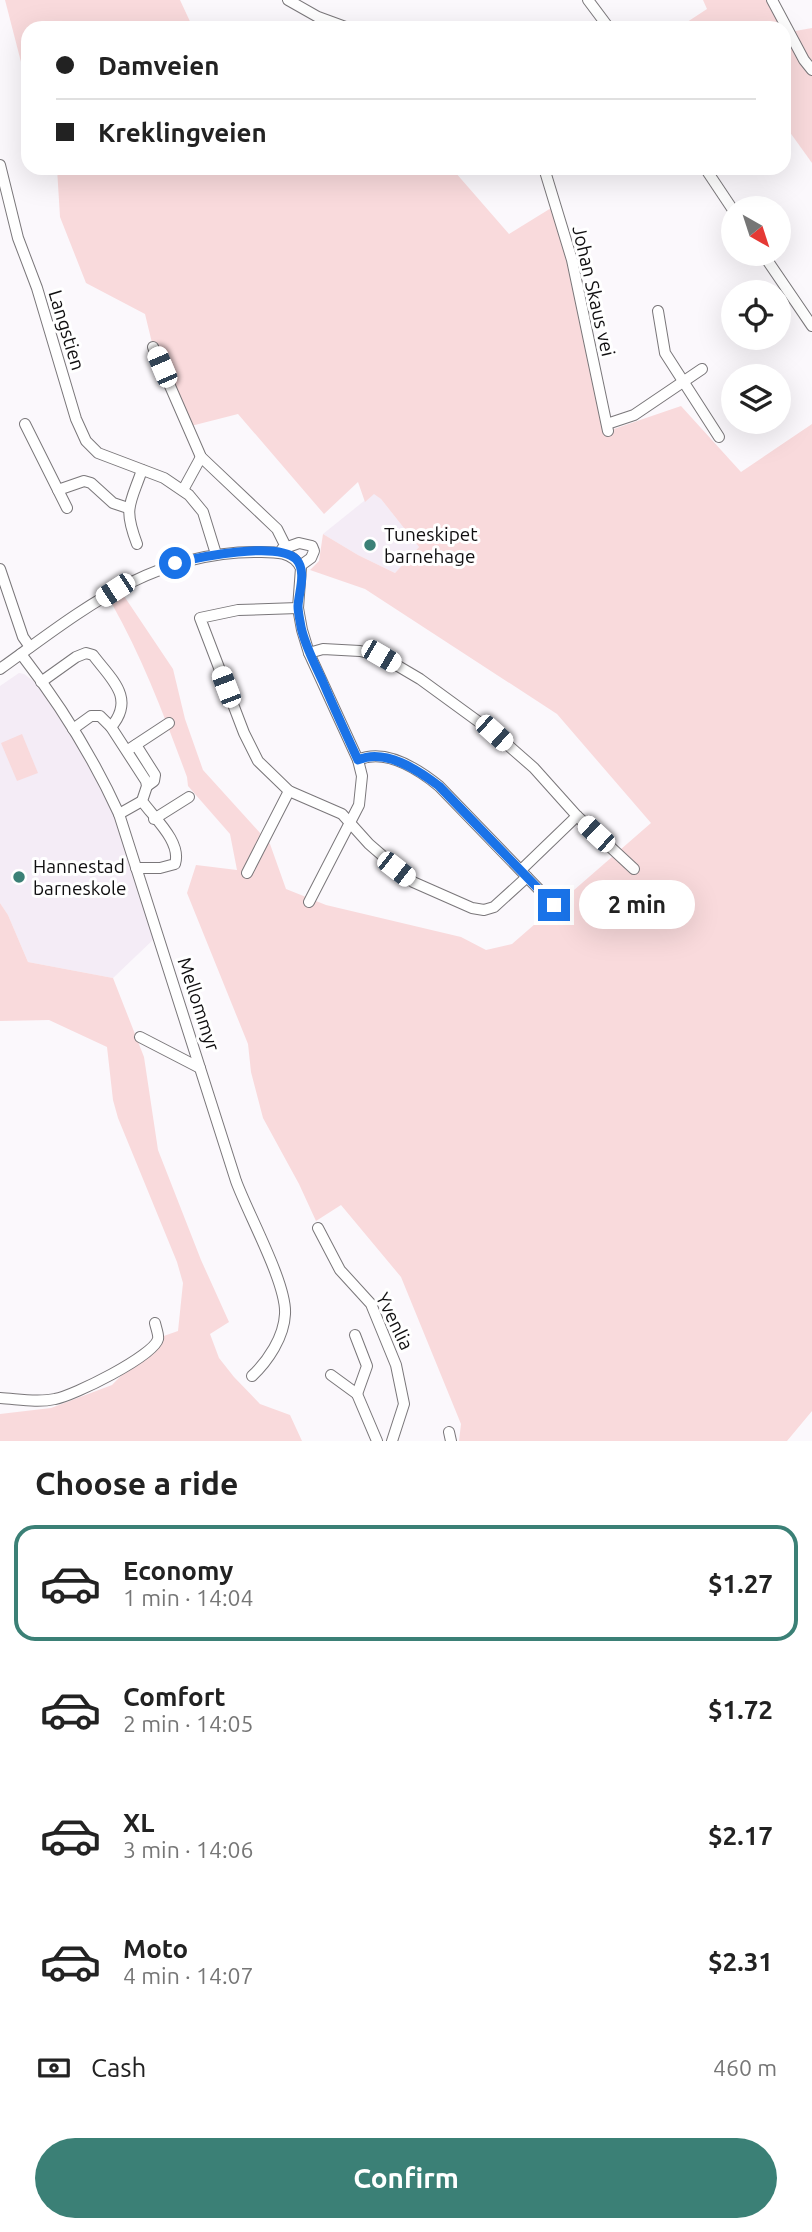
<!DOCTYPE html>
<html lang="en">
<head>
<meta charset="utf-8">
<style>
  body { margin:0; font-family:Ubuntu,sans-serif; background:#f2f2f2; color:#222; height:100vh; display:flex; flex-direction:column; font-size:26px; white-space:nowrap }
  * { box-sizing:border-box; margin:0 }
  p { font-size:23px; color:#767676 }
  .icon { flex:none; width:38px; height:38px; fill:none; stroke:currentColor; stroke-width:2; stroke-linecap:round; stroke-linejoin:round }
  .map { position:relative; height:1441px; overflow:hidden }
  .drawer { display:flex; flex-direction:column; background:#fff; flex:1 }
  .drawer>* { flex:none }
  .top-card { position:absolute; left:21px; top:21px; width:770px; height:154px; border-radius:21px; box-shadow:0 7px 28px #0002; display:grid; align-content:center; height:154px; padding:0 35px; background:#fff }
  .needle { width:46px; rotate:141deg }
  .buttons { position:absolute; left:721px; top:196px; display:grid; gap:14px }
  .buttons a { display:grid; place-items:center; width:70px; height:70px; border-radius:50%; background:#fff; box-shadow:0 7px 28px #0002; font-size:35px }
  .end { position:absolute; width:32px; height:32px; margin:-16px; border:9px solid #1a73e8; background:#fff; box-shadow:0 0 0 4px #fff }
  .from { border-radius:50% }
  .bubble { position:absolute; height:49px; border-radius:24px; background:#fff; box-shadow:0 7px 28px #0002; font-size:23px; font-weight:700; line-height:49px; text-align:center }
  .car { position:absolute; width:21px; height:42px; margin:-21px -10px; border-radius:9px; box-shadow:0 0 5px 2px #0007; background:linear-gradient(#fff 24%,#345 0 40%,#fff 0 76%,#345 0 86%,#fff 0) }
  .top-card b { display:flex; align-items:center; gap:24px; height:66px; font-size:26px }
  .top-card b+b { border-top:2px solid #e0e0e0 }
  .top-card i { width:18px; height:18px; background:#222 }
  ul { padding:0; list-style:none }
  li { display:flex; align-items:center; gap:21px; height:116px; margin:0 14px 10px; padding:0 21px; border:4px solid transparent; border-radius:21px }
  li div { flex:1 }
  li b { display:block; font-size:26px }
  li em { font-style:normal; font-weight:700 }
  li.current { border-color:#3b8076 }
  li>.icon { width:63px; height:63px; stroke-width:1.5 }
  h2 { padding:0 35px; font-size:32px; line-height:84px }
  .pay { display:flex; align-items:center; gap:18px; height:77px; padding:0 35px; font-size:26px }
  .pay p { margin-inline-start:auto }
  .button { display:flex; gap:14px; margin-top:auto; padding:14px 35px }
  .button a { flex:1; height:80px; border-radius:42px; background:#3b8076; color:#fff; font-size:28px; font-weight:700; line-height:80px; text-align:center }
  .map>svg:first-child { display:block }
</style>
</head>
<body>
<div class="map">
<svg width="812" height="1441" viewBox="0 0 812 1441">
  <rect width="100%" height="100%" fill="#fbf8fc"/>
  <!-- built -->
  <g fill="#f4ecf6">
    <polygon points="374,493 381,499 419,547 395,573 358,555 323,534"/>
    <polygon points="19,673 24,674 48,692 100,773 158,935 113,978 28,962 8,915 0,903 0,686"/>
  </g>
  <!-- green -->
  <g fill="#f9dadc">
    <polygon points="5,0 180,0 193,28 28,28 28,89"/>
    <polygon points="703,0 766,0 782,28 678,28 707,9"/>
    <polygon points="812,28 812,163 784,124 784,33"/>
    <path d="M57,168H460L455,172L509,234L556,205L608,431L681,406L741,472L812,424V1411L787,1441H459L461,1424L401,1277L341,1205L316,1221L299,1184L263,1118L251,1072L248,1044L187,893L196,865L237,870L230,834L188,786L187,777C165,718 143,659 112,604L124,596L173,669L185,719L203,770L270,844L286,889L326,905L461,937L486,950L512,944L651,823L557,714L365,589L310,570L319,561L323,534L358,555L395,573L419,547L381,499L374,494L365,502L358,482L324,514L238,414L187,427L153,347L145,314L86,283L60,217Z"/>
    <polygon points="22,734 38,773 17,781 1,743"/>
    <polygon points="0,903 8,915 28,962 113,978 144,1057 158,1150 201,1260 229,1322 210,1334 219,1358 234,1377 260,1404 290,1415 302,1441 0,1441 0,1414 51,1408 112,1385 158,1338 178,1331 183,1283 177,1262 118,1118 113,1100 107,1047 49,1020 0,1021"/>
  </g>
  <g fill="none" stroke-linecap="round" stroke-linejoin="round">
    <defs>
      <g id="minor">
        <polyline points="288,0 318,17 348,28"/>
        <polyline points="588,0 609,28"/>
        <polyline points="772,0 804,60 812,70"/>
        <polyline points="0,165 18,238 37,288 76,419 86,441 98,453 164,478 189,495 203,512 216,554"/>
        <polyline points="544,168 572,260 608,431"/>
        <polyline points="705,168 733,210"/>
        <polyline points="763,254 812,326"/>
        <polyline points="658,311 665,353 719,437"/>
        <polyline points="153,347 201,457 277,529 286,547"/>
        <polyline points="25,424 67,508"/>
        <polyline points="607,424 634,415 702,369"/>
        <polyline points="58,490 84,481 91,483 113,503 128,508"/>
        <polyline points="183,490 201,457"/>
        <path d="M137,544C123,507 130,505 142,470"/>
        <polyline points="282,549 299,543 312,546 314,551 311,558 300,566"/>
        <polyline points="0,569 23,637 30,647"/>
        <polyline points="298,608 238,610 200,618 244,733 258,761 289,791 342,814 369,844 413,882 472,908 484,910 494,907 527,877"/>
        <polyline points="309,653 323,649 360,651 381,656 420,679 494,733 534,768 577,816 634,869"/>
        <path d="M21,654C59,703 93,757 119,814L236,1181C248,1214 287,1284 285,1314C284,1337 268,1361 252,1376"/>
        <path d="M0,669C81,611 149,553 254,552C272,552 292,550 301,568L298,608L302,630L309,653L358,760L362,776L359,805L309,902"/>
        <path d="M41,682L76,657L86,653L93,655C111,679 136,698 111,727"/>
        <path d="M73,729L91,716H100L111,727L146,781L147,786L142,801C154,818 182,842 175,864L160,868H136"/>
        <polyline points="136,745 155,775 154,781 147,786"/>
        <polyline points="131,748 169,723"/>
        <path d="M358,760C385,748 418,769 439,786L554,905"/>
        <polyline points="119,814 142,801"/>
        <polyline points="154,819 189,797"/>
        <polyline points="521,870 577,816"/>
        <polyline points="247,873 289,791"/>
        <polyline points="140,1037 200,1068"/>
        <polyline points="318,1228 340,1270 371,1304 396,1365 404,1404 392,1441"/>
        <polyline points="355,1335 367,1366 357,1394"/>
        <polyline points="331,1375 357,1394 377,1441"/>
        <path d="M0,1398C18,1399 37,1403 55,1399C73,1396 154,1356 158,1339C159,1335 156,1328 155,1323"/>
        <polyline points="449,1432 451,1441"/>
      </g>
    </defs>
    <!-- minor casing -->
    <use href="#minor" stroke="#7a777a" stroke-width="12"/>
    <!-- minor -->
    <use href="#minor" stroke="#fff" stroke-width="10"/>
  </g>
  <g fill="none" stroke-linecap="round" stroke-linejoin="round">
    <!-- route -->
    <path stroke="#1a73e8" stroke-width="9" d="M175,563C200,557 277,541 296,559C307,571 299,591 298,606C298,613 300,620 301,627C305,646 315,664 323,682C334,708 346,734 358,760C385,748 418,770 439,786L554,905"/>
  </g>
  <!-- markers -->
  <g fill="#3b8076" stroke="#fff" stroke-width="2.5">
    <circle cx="370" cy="545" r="7"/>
    <circle cx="19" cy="877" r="7"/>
  </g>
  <g text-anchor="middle" stroke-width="6" stroke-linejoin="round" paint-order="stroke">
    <!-- street labels -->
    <g font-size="19" fill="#100f10" stroke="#fff">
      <text transform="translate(594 291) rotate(77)" y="7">Johan Skaus vei</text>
      <text transform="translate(67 330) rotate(73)" y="7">Langstien</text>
      <text transform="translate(199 1004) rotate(72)" y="7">Mellommyr</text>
      <text transform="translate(395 1321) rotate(64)" y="7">Yvenlia</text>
    </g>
    <!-- poi labels -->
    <g font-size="19" fill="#100f10" stroke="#fff" text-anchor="start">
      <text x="384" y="541">Tuneskipet<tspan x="384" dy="22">barnehage</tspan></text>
      <text x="33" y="873">Hannestad<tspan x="33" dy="22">barneskole</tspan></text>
    </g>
  </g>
</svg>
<div class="buttons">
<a><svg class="needle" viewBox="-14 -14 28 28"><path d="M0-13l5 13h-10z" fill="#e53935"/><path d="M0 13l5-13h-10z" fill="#767676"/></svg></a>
<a><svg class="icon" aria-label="locate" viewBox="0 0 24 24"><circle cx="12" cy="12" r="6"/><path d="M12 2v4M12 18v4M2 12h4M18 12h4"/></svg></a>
<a><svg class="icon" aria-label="layers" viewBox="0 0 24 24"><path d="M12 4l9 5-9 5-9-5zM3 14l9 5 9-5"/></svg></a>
</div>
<i class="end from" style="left:175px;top:563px"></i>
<i class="end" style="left:554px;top:905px"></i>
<div class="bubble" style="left:579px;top:880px;width:116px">2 min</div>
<i class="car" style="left:162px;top:367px;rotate:337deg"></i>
<i class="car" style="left:115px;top:590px;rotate:237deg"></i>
<i class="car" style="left:381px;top:656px;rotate:120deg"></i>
<i class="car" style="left:226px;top:687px;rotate:339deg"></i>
<i class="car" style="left:494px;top:733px;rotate:132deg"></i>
<i class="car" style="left:596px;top:834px;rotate:313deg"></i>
<i class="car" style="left:396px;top:869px;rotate:128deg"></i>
<div class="top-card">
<b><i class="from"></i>Damveien</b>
<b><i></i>Kreklingveien</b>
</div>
</div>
<section class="drawer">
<h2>Choose a ride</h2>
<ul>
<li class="current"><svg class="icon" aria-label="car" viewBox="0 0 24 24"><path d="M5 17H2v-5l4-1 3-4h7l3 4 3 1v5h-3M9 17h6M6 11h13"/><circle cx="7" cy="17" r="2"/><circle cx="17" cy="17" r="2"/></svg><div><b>Economy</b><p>1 min · 14:04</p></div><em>$1.27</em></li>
<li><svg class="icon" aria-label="car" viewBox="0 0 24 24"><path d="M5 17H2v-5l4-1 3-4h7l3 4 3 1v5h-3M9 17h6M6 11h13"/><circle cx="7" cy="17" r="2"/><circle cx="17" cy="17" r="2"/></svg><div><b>Comfort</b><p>2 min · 14:05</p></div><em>$1.72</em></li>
<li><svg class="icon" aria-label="car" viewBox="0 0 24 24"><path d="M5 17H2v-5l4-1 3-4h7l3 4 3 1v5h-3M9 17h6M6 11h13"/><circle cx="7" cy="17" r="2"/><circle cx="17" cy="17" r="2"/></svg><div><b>XL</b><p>3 min · 14:06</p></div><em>$2.17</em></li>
<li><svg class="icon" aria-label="car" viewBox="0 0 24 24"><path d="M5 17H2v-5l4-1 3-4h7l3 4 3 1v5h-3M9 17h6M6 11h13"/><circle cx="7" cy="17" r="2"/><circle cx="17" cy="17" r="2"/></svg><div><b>Moto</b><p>4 min · 14:07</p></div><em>$2.31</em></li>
</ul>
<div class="pay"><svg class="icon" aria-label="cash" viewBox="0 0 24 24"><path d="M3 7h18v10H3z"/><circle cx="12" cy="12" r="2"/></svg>Cash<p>460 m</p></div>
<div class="button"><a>Confirm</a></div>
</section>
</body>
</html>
